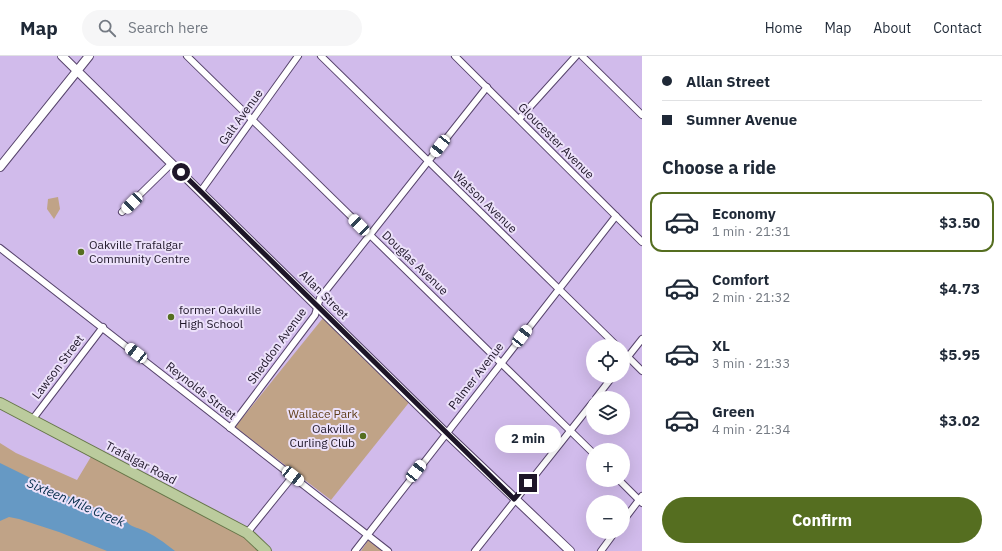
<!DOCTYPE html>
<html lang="en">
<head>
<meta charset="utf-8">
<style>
  body { margin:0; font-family:"IBM Plex Sans",sans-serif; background:#f6f6f7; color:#1f2937; height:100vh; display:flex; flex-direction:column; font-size:15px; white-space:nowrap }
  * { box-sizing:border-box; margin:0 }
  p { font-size:13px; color:#747a83 }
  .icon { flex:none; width:22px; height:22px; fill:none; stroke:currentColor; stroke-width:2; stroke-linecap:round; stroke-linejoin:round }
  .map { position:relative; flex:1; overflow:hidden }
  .sheet { display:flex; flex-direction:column; background:#fff; width:360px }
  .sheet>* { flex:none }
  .hud { display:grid; align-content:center; height:88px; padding:0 20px; background:#fff }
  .controls { position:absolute; left:586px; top:283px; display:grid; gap:8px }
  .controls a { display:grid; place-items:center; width:44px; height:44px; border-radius:50%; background:#fff; box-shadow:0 4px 16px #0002; font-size:20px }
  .end { position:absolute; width:18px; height:18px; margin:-9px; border:5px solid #1e1628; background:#fff; box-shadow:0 0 0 2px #fff }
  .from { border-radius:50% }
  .bubble { position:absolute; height:28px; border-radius:14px; background:#fff; box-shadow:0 4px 16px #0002; font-size:13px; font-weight:700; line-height:28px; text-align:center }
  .car { position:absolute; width:12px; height:24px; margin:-12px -6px; border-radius:5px; box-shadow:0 0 3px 1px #0007; background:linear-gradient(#fff 24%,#345 0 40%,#fff 0 76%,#345 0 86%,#fff 0) }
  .hud b { display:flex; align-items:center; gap:14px; height:38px; font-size:15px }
  .hud b+b { border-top:1px solid #e0e1e3 }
  .hud i { width:10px; height:10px; background:#1f2937 }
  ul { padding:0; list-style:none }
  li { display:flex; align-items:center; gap:12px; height:60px; margin:0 8px 6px; padding:0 12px; border:2px solid transparent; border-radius:12px }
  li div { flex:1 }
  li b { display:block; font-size:15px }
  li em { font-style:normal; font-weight:700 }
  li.current { border-color:#556e20 }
  li>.icon { width:36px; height:36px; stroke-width:1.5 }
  h2 { padding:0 20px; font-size:18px; line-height:48px }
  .cta { display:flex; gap:8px; margin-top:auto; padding:8px 20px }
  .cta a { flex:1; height:46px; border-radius:24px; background:#556e20; color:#fff; font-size:16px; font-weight:700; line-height:46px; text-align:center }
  header { display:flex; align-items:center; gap:24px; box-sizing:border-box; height:56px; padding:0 20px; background:#fff; border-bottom:1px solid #e0e1e3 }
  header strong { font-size:19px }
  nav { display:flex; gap:22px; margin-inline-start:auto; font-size:14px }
  .search { width:280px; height:36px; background:#f6f6f7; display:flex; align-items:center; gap:10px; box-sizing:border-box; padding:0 14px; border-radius:22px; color:#747a83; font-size:15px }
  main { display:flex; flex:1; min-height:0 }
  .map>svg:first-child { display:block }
</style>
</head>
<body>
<header>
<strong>Map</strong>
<div class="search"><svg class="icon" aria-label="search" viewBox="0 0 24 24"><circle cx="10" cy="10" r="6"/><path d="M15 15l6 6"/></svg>Search here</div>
<nav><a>Home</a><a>Map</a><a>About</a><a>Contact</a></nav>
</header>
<main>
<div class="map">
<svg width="642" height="495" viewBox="0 0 642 495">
  <rect width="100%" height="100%" fill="#d1bbeb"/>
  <!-- green -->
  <g fill="#c0a387">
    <polygon points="58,141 60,153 54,163 47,153 48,143"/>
    <polygon points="323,262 411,344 331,444 235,371"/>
    <polygon points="0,387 16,397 77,424 92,399 237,474 258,495 0,495"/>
    <polygon points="369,483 383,495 361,495"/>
  </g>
  <!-- water -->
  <path fill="#6699c4" d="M0,407L63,438L127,466C130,470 135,471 140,473C153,478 165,487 175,495H107L59,476L19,463L9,461L0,465Z"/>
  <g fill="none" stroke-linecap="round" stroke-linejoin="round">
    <defs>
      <g id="minor">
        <polyline points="187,0 593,397"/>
        <polyline points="321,0 617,290"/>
        <polyline points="455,0 642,186"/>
        <polyline points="582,0 642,59"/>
        <polyline points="519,63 576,0"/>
        <polyline points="201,135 298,0"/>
        <polyline points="122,156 172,107"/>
        <polyline points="0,192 388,495"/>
        <polyline points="623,296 642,315"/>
        <polyline points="623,307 642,283"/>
        <polyline points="596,342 613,320"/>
        <polyline points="32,364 103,271"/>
        <polyline points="230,372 315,259 320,242 487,31"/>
        <polyline points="619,424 642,447"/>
        <polyline points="623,465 642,440"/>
        <polyline points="247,477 293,420"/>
        <polyline points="355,495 616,160"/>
        <polyline points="475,495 593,346"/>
        <polyline points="601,495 615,476"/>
      </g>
      <g id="tertiary">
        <polyline points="62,0 446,377 570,495"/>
        <polyline points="0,111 89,0"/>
      </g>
      <polyline id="primary" points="0,347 247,477 266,495"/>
    </defs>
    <!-- minor casing -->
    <use href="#minor" stroke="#57446c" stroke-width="8"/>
    <!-- tertiary casing -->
    <use href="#tertiary" stroke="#57446c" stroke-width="10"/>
    <!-- primary casing -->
    <use href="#primary" stroke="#667649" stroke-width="12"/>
    <!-- minor -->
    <use href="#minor" stroke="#fff" stroke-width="6"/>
    <!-- tertiary -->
    <use href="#tertiary" stroke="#fff" stroke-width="8"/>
    <!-- primary -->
    <use href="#primary" stroke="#bbcb9d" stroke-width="10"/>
  </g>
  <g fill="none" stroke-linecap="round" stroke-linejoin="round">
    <!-- route -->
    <polyline stroke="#1e1628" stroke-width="5" points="181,116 514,443 528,427"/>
  </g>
  <!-- markers -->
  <g fill="#556e20" stroke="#ece1fa" stroke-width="1.5">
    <circle cx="81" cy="196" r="4"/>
    <circle cx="171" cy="261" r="4"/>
    <circle cx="363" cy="380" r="4"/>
  </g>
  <g text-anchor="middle" stroke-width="4" stroke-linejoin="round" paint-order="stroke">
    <!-- street labels -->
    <g font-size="12" fill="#1e1628" stroke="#ece1fa">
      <text transform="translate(241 61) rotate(-54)" y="4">Galt Avenue</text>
      <text transform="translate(556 85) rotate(45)" y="4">Gloucester Avenue</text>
      <text transform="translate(485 146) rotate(44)" y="4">Watson Avenue</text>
      <text transform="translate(415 207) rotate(44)" y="4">Douglas Avenue</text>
      <text transform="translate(324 239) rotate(45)" y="4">Allan Street</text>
      <text transform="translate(277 290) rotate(-54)" y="4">Sheddon Avenue</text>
      <text transform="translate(58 311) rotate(-53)" y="4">Lawson Street</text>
      <text transform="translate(476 320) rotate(-52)" y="4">Palmer Avenue</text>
      <text transform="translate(201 335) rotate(38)" y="4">Reynolds Street</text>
      <text transform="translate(141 407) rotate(28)" y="4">Trafalgar Road</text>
    </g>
    <!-- poi labels -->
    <g font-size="12" fill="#1e1628" stroke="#ece1fa" text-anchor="start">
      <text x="89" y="193">Oakville Trafalgar<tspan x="89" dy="14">Community Centre</tspan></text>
      <text x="179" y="258">former Oakville<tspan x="179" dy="14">High School</tspan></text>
      <text x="355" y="377" text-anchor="end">Oakville<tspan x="355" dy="14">Curling Club</tspan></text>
    </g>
    <!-- park labels -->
    <g font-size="12" fill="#603e1a" stroke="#ece1fa">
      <text x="323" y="362">Wallace Park</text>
    </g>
    <!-- water labels -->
    <g font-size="13" font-style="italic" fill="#042d4b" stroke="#ece1fa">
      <text transform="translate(76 446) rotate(23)" y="5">Sixteen Mile Creek</text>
    </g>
  </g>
</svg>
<div class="controls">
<a><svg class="icon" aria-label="locate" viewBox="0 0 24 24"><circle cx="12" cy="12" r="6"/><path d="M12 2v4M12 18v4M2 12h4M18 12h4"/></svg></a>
<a><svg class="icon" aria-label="layers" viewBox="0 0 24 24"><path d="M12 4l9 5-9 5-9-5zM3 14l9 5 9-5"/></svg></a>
<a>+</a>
<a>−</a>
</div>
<i class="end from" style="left:181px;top:116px"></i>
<i class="end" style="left:528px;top:427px"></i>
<div class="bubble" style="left:495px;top:369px;width:66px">2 min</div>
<i class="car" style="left:440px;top:90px;rotate:218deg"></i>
<i class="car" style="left:132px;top:147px;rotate:225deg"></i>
<i class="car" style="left:359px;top:169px;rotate:315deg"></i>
<i class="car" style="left:522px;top:280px;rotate:38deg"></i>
<i class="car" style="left:136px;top:297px;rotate:308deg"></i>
<i class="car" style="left:416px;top:415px;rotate:38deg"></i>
<i class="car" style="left:293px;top:420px;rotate:128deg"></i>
</div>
<section class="sheet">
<div class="hud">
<b><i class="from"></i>Allan Street</b>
<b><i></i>Sumner Avenue</b>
</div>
<h2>Choose a ride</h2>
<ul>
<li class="current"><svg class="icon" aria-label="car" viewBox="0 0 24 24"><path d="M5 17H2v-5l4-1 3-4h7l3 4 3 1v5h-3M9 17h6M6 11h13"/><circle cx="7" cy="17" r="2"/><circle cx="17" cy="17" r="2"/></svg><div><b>Economy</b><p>1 min · 21:31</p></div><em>$3.50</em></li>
<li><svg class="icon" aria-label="car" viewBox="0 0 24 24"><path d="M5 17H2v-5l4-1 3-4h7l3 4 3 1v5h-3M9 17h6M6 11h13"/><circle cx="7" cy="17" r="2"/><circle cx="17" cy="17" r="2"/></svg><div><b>Comfort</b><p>2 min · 21:32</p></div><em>$4.73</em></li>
<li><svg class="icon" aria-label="car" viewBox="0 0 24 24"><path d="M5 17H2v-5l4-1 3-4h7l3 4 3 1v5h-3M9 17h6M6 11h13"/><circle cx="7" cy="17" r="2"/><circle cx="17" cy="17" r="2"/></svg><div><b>XL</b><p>3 min · 21:33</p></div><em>$5.95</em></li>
<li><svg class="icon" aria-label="car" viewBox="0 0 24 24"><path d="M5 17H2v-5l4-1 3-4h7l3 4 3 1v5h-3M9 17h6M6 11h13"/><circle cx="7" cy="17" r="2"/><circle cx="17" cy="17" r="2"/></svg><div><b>Green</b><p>4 min · 21:34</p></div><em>$3.02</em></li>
</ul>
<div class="cta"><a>Confirm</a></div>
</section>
</main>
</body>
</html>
